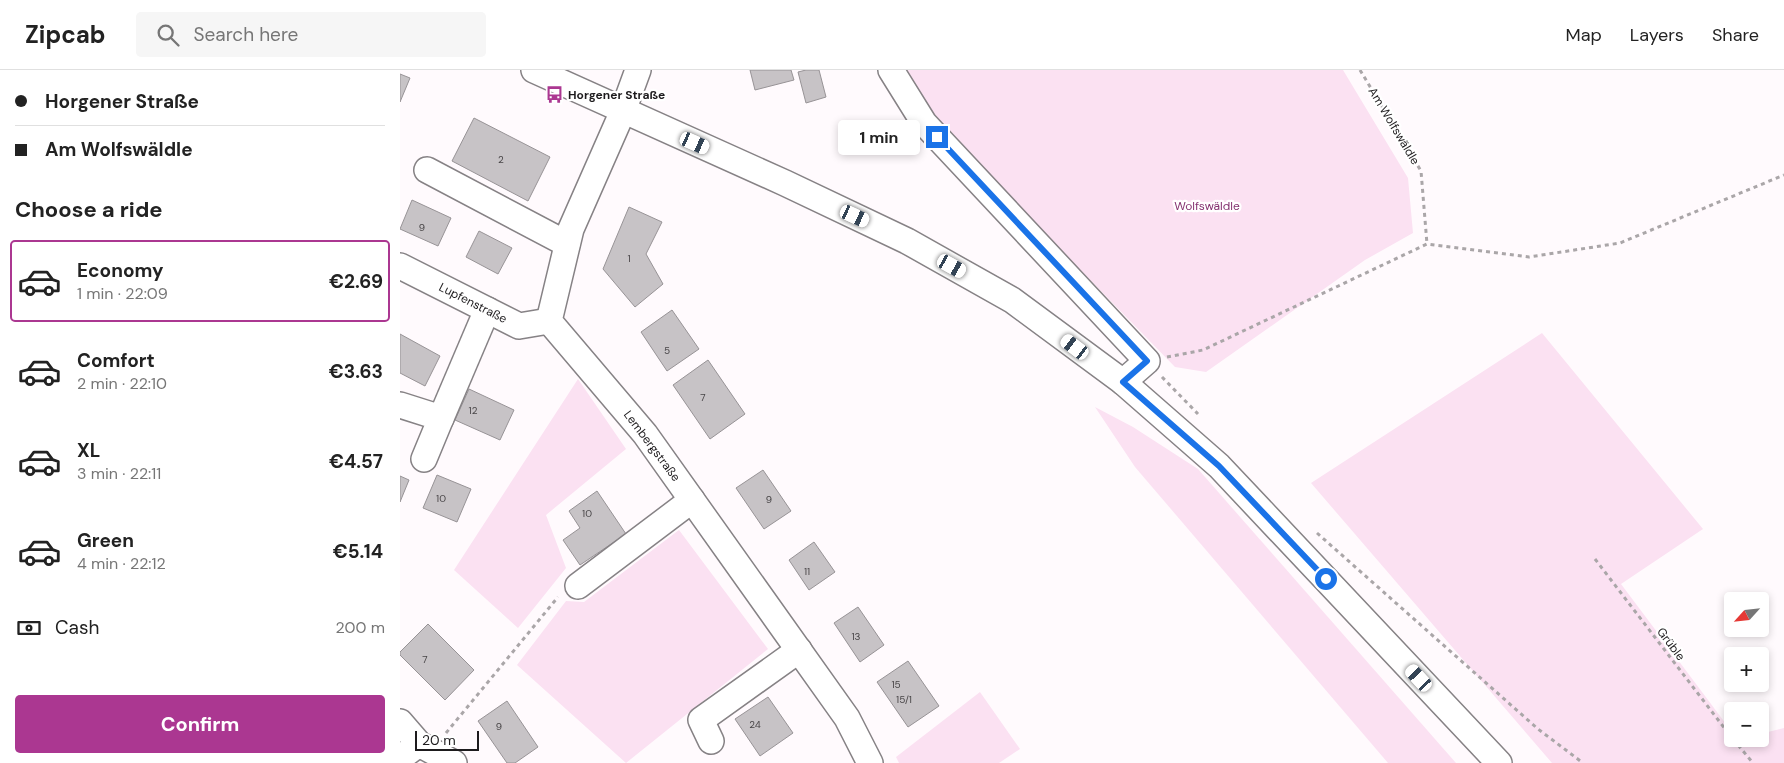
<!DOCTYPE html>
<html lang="en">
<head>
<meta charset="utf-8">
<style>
  body { margin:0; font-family:"DM Sans",sans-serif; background:#f6f6f6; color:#222; height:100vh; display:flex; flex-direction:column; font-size:19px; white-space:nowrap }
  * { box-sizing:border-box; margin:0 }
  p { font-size:16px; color:#767676 }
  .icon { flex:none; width:28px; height:28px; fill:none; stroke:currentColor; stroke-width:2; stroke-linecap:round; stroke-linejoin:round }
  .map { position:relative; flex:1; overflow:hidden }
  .side { display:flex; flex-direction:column; background:#fff; width:400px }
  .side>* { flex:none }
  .top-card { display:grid; align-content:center; height:110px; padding:0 15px; background:#fff }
  .needle { width:32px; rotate:243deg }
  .controls { position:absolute; left:1324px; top:522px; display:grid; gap:10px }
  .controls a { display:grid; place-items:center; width:45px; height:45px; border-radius:5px; background:#fff; box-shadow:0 2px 8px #0003; font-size:25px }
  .scale { position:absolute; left:15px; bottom:12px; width:64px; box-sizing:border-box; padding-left:5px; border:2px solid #1d1b1d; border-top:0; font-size:14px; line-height:18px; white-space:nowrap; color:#1d1b1d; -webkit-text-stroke:4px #fff; paint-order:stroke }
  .end { position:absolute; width:22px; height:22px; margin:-11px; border:6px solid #1a73e8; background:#fff; box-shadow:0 0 0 2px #fff }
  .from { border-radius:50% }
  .bubble { position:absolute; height:35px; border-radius:5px; background:#fff; box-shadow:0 2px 8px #0003; font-size:16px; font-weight:700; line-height:35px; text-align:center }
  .car { position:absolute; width:15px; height:30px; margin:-15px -8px; border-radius:6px; box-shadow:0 0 4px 1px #0007; background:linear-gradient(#fff 24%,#345 0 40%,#fff 0 76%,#345 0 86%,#fff 0) }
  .top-card b { display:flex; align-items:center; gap:18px; height:48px; font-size:19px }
  .top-card b+b { border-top:1px solid #e0e0e0 }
  .top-card i { width:12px; height:12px; background:#222 }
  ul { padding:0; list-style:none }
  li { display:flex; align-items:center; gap:15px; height:82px; margin:0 10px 8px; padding:0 5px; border:2px solid transparent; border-radius:5px }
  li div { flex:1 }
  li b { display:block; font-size:19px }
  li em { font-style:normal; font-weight:700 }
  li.on { border-color:#ab3791 }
  li>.icon { width:45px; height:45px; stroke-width:1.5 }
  h2 { padding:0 15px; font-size:22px; line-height:60px }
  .pay { display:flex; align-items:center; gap:12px; height:55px; padding:0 15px; font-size:19px }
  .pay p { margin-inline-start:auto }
  .button { display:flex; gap:10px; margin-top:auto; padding:10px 15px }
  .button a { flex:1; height:58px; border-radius:5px; background:#ab3791; color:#fff; font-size:20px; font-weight:700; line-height:58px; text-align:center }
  header { display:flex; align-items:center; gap:30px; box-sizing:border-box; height:70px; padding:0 25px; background:#fff; border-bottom:1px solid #e0e0e0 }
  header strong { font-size:24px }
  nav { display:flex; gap:28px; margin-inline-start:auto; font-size:18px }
  .search { width:350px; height:45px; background:#f6f6f6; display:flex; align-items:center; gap:12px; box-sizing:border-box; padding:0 18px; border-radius:5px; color:#767676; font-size:19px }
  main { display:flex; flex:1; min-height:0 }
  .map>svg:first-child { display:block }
</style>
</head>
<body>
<header>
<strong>Zipcab</strong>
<div class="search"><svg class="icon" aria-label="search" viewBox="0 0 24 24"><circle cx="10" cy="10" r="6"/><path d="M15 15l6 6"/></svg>Search here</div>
<nav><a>Map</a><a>Layers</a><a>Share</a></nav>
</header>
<main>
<section class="side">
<div class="top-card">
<b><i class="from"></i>Horgener Straße</b>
<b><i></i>Am Wolfswäldle</b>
</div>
<h2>Choose a ride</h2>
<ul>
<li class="on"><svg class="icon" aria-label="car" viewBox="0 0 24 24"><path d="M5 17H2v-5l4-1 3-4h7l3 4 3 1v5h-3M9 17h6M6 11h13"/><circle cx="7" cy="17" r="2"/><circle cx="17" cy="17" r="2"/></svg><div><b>Economy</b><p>1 min · 22:09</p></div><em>€2.69</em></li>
<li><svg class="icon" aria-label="car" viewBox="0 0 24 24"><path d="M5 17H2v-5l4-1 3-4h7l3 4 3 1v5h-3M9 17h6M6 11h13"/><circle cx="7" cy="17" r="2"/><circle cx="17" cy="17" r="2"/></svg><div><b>Comfort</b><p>2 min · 22:10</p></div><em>€3.63</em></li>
<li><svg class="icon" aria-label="car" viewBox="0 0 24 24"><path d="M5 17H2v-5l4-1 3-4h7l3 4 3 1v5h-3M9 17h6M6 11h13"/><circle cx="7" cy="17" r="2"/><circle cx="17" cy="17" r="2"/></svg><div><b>XL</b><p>3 min · 22:11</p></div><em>€4.57</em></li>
<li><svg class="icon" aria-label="car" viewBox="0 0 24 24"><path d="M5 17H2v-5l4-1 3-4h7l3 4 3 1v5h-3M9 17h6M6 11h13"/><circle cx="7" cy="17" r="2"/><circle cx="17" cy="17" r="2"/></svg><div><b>Green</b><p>4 min · 22:12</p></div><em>€5.14</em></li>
</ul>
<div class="pay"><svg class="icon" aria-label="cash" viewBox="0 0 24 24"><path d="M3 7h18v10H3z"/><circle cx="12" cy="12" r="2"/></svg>Cash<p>200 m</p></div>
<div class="button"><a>Confirm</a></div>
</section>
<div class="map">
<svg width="1384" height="693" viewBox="0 0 1384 693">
  <rect width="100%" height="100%" fill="#fffafd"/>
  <!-- green -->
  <g fill="#fbe1f2">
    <polygon points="503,0 943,0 1008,108 1013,163 965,190 806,302 775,297 534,50"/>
    <polygon points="1142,263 1303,459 1221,514 1332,662 1332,669 1339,670 1360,669 1360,664 1384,658 1384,693 1152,693 911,413"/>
    <polygon points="178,309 226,379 146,445 166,498 118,558 54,500"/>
    <polygon points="695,337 733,357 798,399 1056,693 988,693 735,397"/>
    <polygon points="279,460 368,579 226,693 117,595 166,531 184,532"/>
    <polygon points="580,622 620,679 599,693 499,693 496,687"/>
  </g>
  <!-- building -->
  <g fill="#c7c3c6" stroke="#979396">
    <polygon points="350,0 391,0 394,10 355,20"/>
    <polygon points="406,0 419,0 426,27 406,33 398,2"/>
    <polygon points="0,4 10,8 0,32"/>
    <polygon points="74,48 150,87 128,131 52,91"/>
    <polygon points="12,130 51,148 38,176 0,159"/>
    <polygon points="229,137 262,152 246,184 263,214 235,237 203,199"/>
    <polygon points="79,161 112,178 98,204 66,187"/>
    <polygon points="272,240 299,279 267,301 241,262"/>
    <polygon points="0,264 40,286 25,316 0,303"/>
    <polygon points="308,290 345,344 310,369 273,315"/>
    <polygon points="69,319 114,340 100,370 55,350"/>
    <polygon points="363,400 391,441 364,459 336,418"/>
    <polygon points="37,405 71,419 57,452 23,438"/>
    <polygon points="0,406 9,410 0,432"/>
    <polygon points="197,421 226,464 180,495 163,470 180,458 169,441"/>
    <polygon points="414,472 435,502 409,520 389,490"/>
    <polygon points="458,537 484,575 460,592 434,553"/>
    <polygon points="28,554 74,600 45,630 0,585 0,582"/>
    <polygon points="508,591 539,636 508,657 477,612"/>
    <polygon points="368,627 393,663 360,686 335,649"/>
    <polygon points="107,631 138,677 115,693 107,693 78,651"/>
  </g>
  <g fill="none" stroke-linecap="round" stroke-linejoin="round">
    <defs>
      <g id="minor">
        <polyline points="134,0 385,113 507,171 612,230 723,312 819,396 1099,693"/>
        <polyline points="238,0 223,41 171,159 149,251 245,364 447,648 470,693"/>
        <polyline points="491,0 524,53 747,291 723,312"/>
        <polyline points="27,100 167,174"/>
        <polyline points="0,196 119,256 149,251"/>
        <polyline points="0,335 41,348 24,389"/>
        <polyline points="41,348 87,240"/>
        <polyline points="178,516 292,430"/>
        <polyline points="0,652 19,674"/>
        <polyline points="311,671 301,650 399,580"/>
        <polyline points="0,688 19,674 54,693"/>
      </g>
    </defs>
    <!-- minor casing -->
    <use href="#minor" stroke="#868285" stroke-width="28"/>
    <!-- path -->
    <g stroke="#aaa6a8" stroke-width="3" stroke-dasharray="4 4" stroke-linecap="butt">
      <polyline points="960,0 1021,101 1027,174"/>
      <polyline points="767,287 803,280 1027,174 1129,187 1220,173 1384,105"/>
      <polyline points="762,307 798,344"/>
      <polyline points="917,463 1138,659 1183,693"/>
      <polyline points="1195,489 1332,668"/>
      <polyline points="46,663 158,527"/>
      <polyline points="1333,669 1353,693"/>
    </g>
    <!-- minor -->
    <use href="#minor" stroke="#fff" stroke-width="25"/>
  </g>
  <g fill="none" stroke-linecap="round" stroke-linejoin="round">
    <!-- route -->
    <polyline stroke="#1a73e8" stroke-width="6" points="537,67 747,291 723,312 819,396 926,509"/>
  </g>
  <!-- icons -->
  <defs>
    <symbol id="bus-bare" viewBox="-9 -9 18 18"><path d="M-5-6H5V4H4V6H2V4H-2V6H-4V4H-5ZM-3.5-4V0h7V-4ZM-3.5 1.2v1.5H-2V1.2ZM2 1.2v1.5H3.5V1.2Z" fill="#ab3791" stroke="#fff" stroke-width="2.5" paint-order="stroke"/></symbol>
  </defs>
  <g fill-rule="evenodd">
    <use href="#bus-bare" x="142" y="12" width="25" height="25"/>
  </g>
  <g text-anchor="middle" stroke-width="4.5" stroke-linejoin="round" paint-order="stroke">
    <!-- number labels -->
    <g font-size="10" fill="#484547">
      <text x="101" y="93">2</text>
      <text x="22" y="161">9</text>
      <text x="229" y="192">1</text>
      <text x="267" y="284">5</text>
      <text x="303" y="331">7</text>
      <text x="73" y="344">12</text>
      <text x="41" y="432">10</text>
      <text x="369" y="433">9</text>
      <text x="187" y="447">10</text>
      <text x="407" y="505">11</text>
      <text x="456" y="570">13</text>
      <text x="25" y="593">7</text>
      <text x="496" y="618">15</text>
      <text x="504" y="633">15/1</text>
      <text x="355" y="658">24</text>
      <text x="99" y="660">9</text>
    </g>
    <!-- poi labels -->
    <g font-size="12" font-weight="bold" fill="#1d1b1d" stroke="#fff" text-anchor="start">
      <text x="168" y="29">Horgener Straße</text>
    </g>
    <!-- street labels -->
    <g font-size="12" fill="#1d1b1d" stroke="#fff">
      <text transform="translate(994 56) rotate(59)" y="4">Am Wolfswäldle</text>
      <text transform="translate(73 233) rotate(27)" y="4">Lupfenstraße</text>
      <text transform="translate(252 376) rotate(53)" y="4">Lembergstraße</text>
      <text transform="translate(1271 574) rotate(53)" y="4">Grüble</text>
    </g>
    <!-- park labels -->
    <g font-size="12" fill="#853371" stroke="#fff">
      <text x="807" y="140">Wolfswäldle</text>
    </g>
  </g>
</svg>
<div class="controls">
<a><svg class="needle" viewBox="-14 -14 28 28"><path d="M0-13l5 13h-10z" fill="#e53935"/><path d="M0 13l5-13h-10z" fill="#767676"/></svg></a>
<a>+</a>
<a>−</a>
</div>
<div class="scale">20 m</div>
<i class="end from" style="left:926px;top:509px"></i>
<i class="end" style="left:537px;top:67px"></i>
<div class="bubble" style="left:438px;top:50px;width:82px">1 min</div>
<i class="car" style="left:295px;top:73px;rotate:114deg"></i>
<i class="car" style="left:455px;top:146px;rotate:115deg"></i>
<i class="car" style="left:552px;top:196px;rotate:119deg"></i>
<i class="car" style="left:675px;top:277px;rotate:307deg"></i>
<i class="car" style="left:1019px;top:608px;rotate:317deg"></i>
</div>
</main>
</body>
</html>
